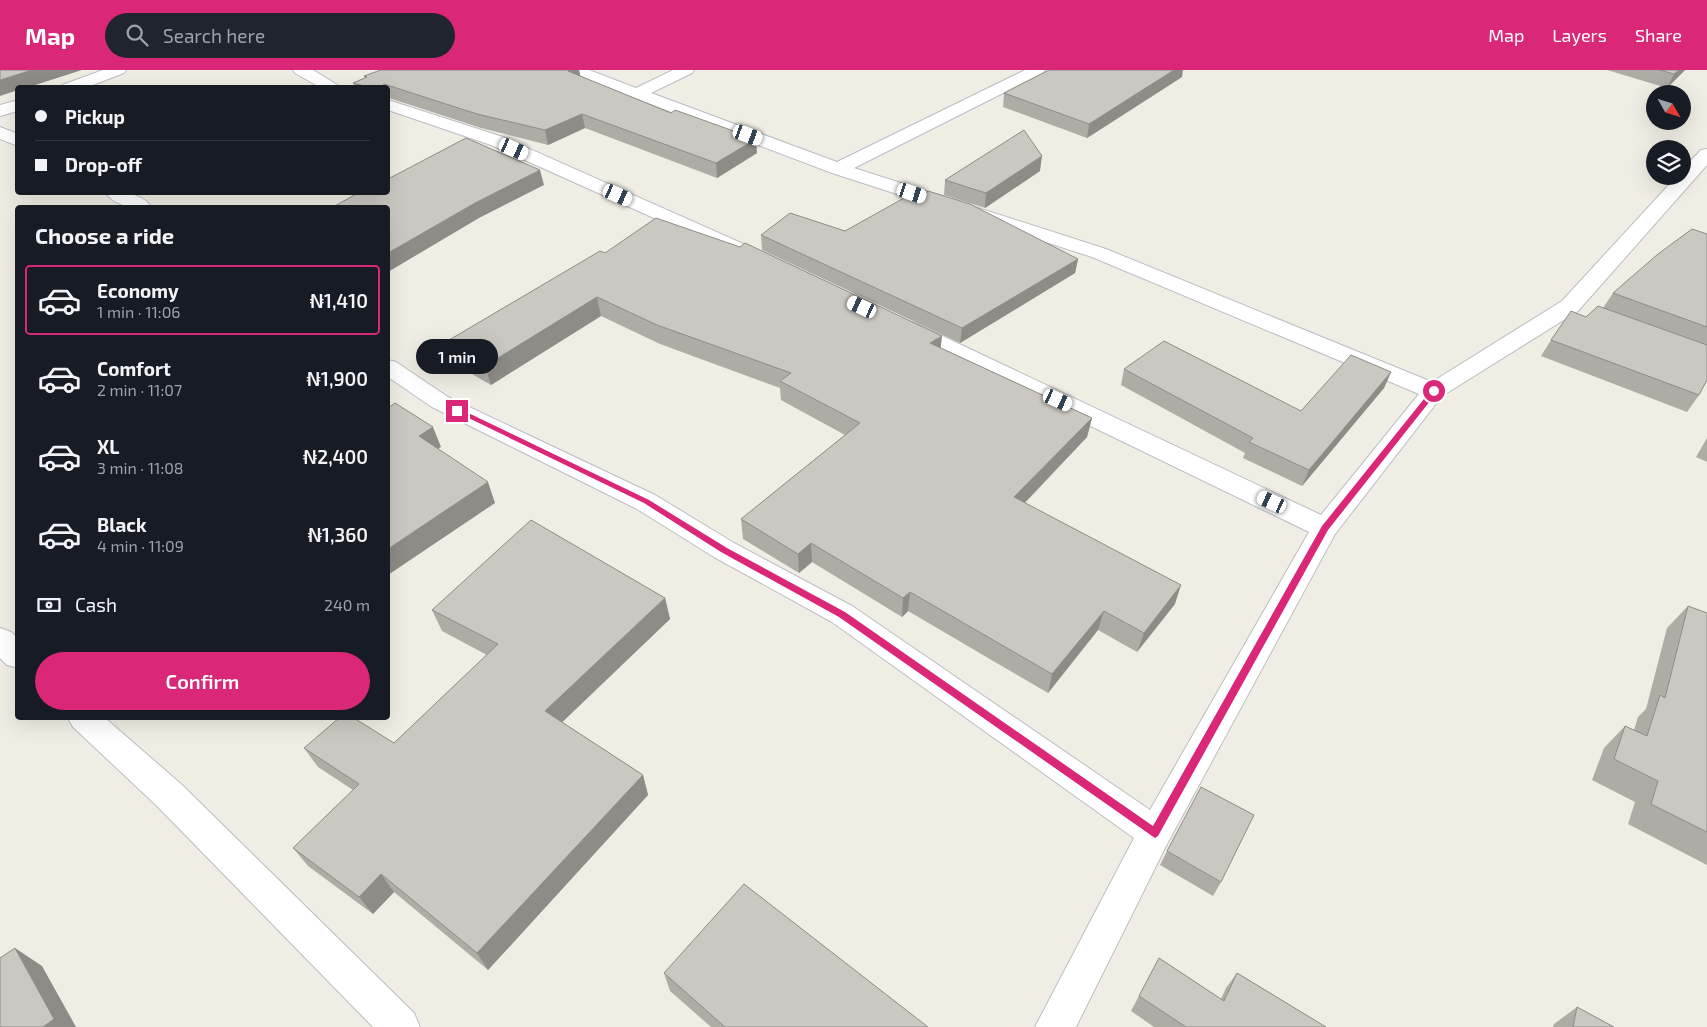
<!DOCTYPE html>
<html lang="en">
<head>
<meta charset="utf-8">
<style>
  body { margin:0; font-family:"Exo 2",sans-serif; background:#20242c; color:#f1f3f6; height:100vh; display:flex; flex-direction:column; font-size:19px; white-space:nowrap }
  * { box-sizing:border-box; margin:0 }
  p { font-size:16px; color:#9ea1a6 }
  .icon { flex:none; width:28px; height:28px; fill:none; stroke:currentColor; stroke-width:2; stroke-linecap:round; stroke-linejoin:round }
  .map { position:relative; flex:1; overflow:hidden }
  .sheet { position:absolute; left:15px; top:135px; width:375px; height:515px; display:flex; flex-direction:column; background:#171b24; border-radius:5px; box-shadow:0 5px 20px #0002 }
  .sheet>* { flex:none }
  .hud { position:absolute; left:15px; top:15px; width:375px; height:110px; border-radius:5px; box-shadow:0 5px 20px #0002; display:grid; align-content:center; height:110px; padding:0 20px; background:#171b24 }
  .needle { width:32px; rotate:129deg }
  .buttons { position:absolute; left:1646px; top:15px; display:grid; gap:10px }
  .buttons a { display:grid; place-items:center; width:45px; height:45px; border-radius:50%; background:#171b24; box-shadow:0 5px 20px #0002; font-size:25px }
  .end { position:absolute; width:22px; height:22px; margin:-11px; border:6px solid #db2777; background:#fff; box-shadow:0 0 0 2px #fff }
  .from { border-radius:50% }
  .bubble { position:absolute; height:35px; border-radius:18px; background:#171b24; box-shadow:0 5px 20px #0002; font-size:16px; font-weight:600; line-height:35px; text-align:center }
  .car { position:absolute; width:15px; height:30px; margin:-15px -8px; border-radius:6px; box-shadow:0 0 4px 1px #0007; background:linear-gradient(#fff 24%,#345 0 40%,#fff 0 76%,#345 0 86%,#fff 0) }
  .hud b { display:flex; align-items:center; gap:18px; height:48px; font-size:19px }
  .hud b+b { border-top:1px solid #363941 }
  .hud i { width:12px; height:12px; background:#f1f3f6 }
  ul { padding:0; list-style:none }
  li { display:flex; align-items:center; gap:15px; height:70px; margin:0 10px 8px; padding:0 10px; border:2px solid transparent; border-radius:5px }
  li div { flex:1 }
  li b { display:block; font-size:19px }
  li em { font-style:normal; font-weight:600 }
  li.on { border-color:#db2777 }
  li>.icon { width:45px; height:45px; stroke-width:1.5 }
  h2 { padding:0 20px; font-size:22px; line-height:60px }
  .pay { display:flex; align-items:center; gap:12px; height:55px; padding:0 20px; font-size:19px }
  .pay p { margin-inline-start:auto }
  .action { display:flex; gap:10px; margin-top:auto; padding:10px 20px }
  .action a { flex:1; height:58px; border-radius:30px; background:#db2777; color:#fff; font-size:20px; font-weight:600; line-height:58px; text-align:center }
  header { display:flex; align-items:center; gap:30px; box-sizing:border-box; height:70px; padding:0 25px; background:#db2777; color:#fff }
  header strong { font-size:24px }
  nav { display:flex; gap:28px; margin-inline-start:auto; font-size:18px }
  .search { width:350px; height:45px; background:#20242c; display:flex; align-items:center; gap:12px; box-sizing:border-box; padding:0 18px; border-radius:28px; color:#9ea1a6; font-size:19px }
  .map>svg:first-child { display:block }
</style>
</head>
<body>
<header>
<strong>Map</strong>
<div class="search"><svg class="icon" aria-label="search" viewBox="0 0 24 24"><circle cx="10" cy="10" r="6"/><path d="M15 15l6 6"/></svg>Search here</div>
<nav><a>Map</a><a>Layers</a><a>Share</a></nav>
</header>
<div class="map">
<svg width="1707" height="957" viewBox="0 0 1707 957">
  <rect width="100%" height="100%" fill="#f0eee4"/>
  <g fill="none" stroke-linecap="round" stroke-linejoin="round">
    <defs>
      <g id="minor">
        <polygon points="103,0 126,0 124,3 85,18 60,18 62,15"/>
        <polygon points="293,0 313,0 342,18 321,18 295,3"/>
        <polygon points="567,0 589,0 636,18 673,0 694,0 692,3 651,23 837,92 1025,0 1045,0 1043,3 854,98 1106,179 1432,312 1562,231 1677,106 1682,106 1682,100 1701,80 1707,79 1707,95 1578,241 1442,326 1335,464 1167,774 1076,957 1035,957 1134,768 832,552 714,487 637,439 432,337 388,307 388,290 396,292 448,327 655,425 734,473 852,536 1150,740 1309,462 899,263 896,258 899,253 907,251 915,253 1321,445 1419,324 1092,187 832,103 569,3"/>
        <polygon points="18,30 18,41 0,46 0,35"/>
        <polygon points="388,30 503,67 757,180 760,184 757,188 750,190 743,188 491,75 388,40"/>
        <polygon points="0,57 18,64 18,76 0,69"/>
        <path d="M105,122C121,122 142,122 152,138C136,138 116,138 105,122Z"/>
        <polygon points="0,558 11,562 18,568 18,598 7,595 0,588"/>
        <polygon points="68,648 105,648 181,714 414,943 420,957 373,957 157,736 73,657"/>
      </g>
    </defs>
    <!-- minor casing -->
    <use href="#minor" stroke="#bcbdc4" stroke-width="2"/>
    <!-- minor -->
    <use href="#minor" fill="#fff" fill-rule="evenodd"/>
  </g>
  <!-- wall -->
  <g fill="#afaca6">
    <polygon points="579,0 580,6 757,83 717,108 585,58 548,75 481,58 389,28 388,29 388,18 355,18 353,13 365,8 364,6"/>
    <polygon points="1607,0 1685,0 1667,18"/>
    <polygon points="1182,7 1087,68 1003,37 1004,23"/>
    <polygon points="1040,101 985,138 944,125 945,110"/>
    <polygon points="920,127 1078,189 1075,203 960,273 762,180 761,165 845,161"/>
    <polygon points="1707,164 1707,310 1699,325 1687,342 1541,286 1551,270 1603,238 1613,223"/>
    <polygon points="605,183 941,278 1092,348 1087,367 1025,433 1175,534 1137,582 1098,560 1048,623 908,541 902,547 812,492 799,503 743,469 741,449 845,365 781,330 780,318 660,274 601,246 491,315 451,292 444,273"/>
    <polygon points="1124,299 1301,341 1391,302 1384,318 1302,416 1243,388 1245,383 1121,315"/>
    <polygon points="1707,368 1707,392 1696,387"/>
    <polygon points="665,528 670,549 562,652 643,705 648,725 488,900 394,822 373,844 308,796 293,778 353,720 318,697 304,678 394,673 487,585 442,561 432,540"/>
    <polygon points="1688,536 1707,543 1707,795 1628,754 1635,732 1592,710 1604,678 1625,656 1634,660 1638,647 1646,639 1667,558"/>
    <polygon points="1167,781 1221,812 1213,826 1160,795"/>
    <polygon points="1159,888 1221,929 1226,918 1237,903 1326,957 1154,957 1131,941"/>
    <polygon points="664,903 928,957 711,957 670,921"/>
    <polygon points="1577,937 1614,957 1553,957 1554,954"/>
  </g>
  <!-- shaded-wall -->
  <g fill="#8e8c87">
    <polygon points="32,0 82,0 26,18 18,18 18,20 0,26 0,10"/>
    <polygon points="570,0 579,0 581,9 568,1"/>
    <polygon points="1174,0 1183,0 1182,7 1087,68 1089,54"/>
    <polygon points="1679,0 1685,0 1667,18 1674,4"/>
    <polygon points="582,44 585,58 548,75 545,60"/>
    <polygon points="756,69 757,83 717,108 716,93"/>
    <polygon points="1042,86 1040,101 985,138 986,123"/>
    <polygon points="540,100 544,115 479,148 388,202 388,183 475,133"/>
    <polygon points="1078,189 1075,203 960,273 962,258"/>
    <polygon points="597,227 601,246 491,315 485,296"/>
    <polygon points="942,266 940,285 930,273"/>
    <polygon points="1391,302 1384,318 1302,416 1309,400"/>
    <polygon points="1092,348 1087,367 1011,447 1014,427"/>
    <polygon points="433,357 441,377 427,386 419,366"/>
    <polygon points="488,412 495,433 388,505 388,479"/>
    <polygon points="811,473 812,492 799,503 798,484"/>
    <polygon points="1181,515 1175,534 1137,582 1144,563"/>
    <polygon points="910,522 908,541 902,547 903,528"/>
    <polygon points="665,528 670,549 553,661 545,641"/>
    <polygon points="1104,541 1098,560 1048,623 1052,604"/>
    <polygon points="643,705 648,725 488,900 477,883"/>
    <polygon points="381,804 394,822 373,844 359,827"/>
    <polygon points="15,878 42,896 76,957 43,957"/>
  </g>
  <!-- building -->
  <g fill="#cbc8c1" stroke="#8e8c87">
    <polygon points="0,0 32,0 0,10"/>
    <polygon points="381,0 570,0 568,1 671,43 675,40 756,69 716,93 582,44 545,60 477,44 384,14 382,16 382,18 372,18 353,13 367,7 364,6"/>
    <polygon points="1049,0 1174,0 1089,54 1004,23"/>
    <polygon points="1660,0 1679,0 1674,4"/>
    <polygon points="1024,60 1042,86 986,123 945,110"/>
    <polygon points="466,68 540,100 475,133 388,183 388,138 331,138 360,122 388,122 388,109"/>
    <polygon points="928,121 970,134 1078,189 962,258 761,165 790,143 845,161 913,123 920,127"/>
    <polygon points="656,148 740,177 745,173 942,266 930,273 1092,348 1014,427 1181,515 1144,563 1104,541 1052,604 910,522 903,528 811,473 798,484 741,449 860,353 780,311 791,303 657,255 597,227 485,296 444,273 600,181 605,183"/>
    <polygon points="1692,159 1707,164 1707,257 1613,223 1658,184"/>
    <polygon points="1598,236 1707,275 1707,310 1699,325 1551,270 1571,241 1586,247"/>
    <polygon points="1164,271 1301,341 1351,285 1391,302 1309,400 1249,372 1253,368 1124,299"/>
    <polygon points="395,333 433,357 419,366 488,412 388,479 388,338"/>
    <polygon points="531,450 665,528 545,641 643,705 477,883 381,804 359,827 293,778 359,714 304,678 339,648 354,648 394,673 498,574 432,540"/>
    <polygon points="1688,536 1707,543 1707,762 1651,734 1658,711 1614,689 1625,656 1647,666 1660,625 1665,628"/>
    <polygon points="1201,717 1254,745 1221,812 1167,781"/>
    <polygon points="744,814 928,957 725,957 664,903"/>
    <polygon points="15,878 54,949 43,957 0,957 0,888"/>
    <polygon points="1159,888 1224,931 1237,903 1326,957 1186,957 1139,926"/>
    <polygon points="1577,937 1614,957 1573,957"/>
  </g>
  <!-- route -->
  <polygon fill="#db2777" points="1432,319 1438,321 1328,460 1158,766 1155,768 839,547 721,482 644,433 454,341 460,339 649,430 727,478 845,542 1153,756 1322,456"/>
</svg>
<div class="buttons">
<a><svg class="needle" viewBox="-14 -14 28 28"><path d="M0-13l5 13h-10z" fill="#e53935"/><path d="M0 13l5-13h-10z" fill="#9ea1a6"/></svg></a>
<a><svg class="icon" aria-label="layers" viewBox="0 0 24 24"><path d="M12 4l9 5-9 5-9-5zM3 14l9 5 9-5"/></svg></a>
</div>
<i class="end from" style="left:1434px;top:321px"></i>
<i class="end" style="left:457px;top:341px"></i>
<div class="bubble" style="left:416px;top:269px;width:82px">1 min</div>
<i class="car" style="left:748px;top:65px;rotate:110deg"></i>
<i class="car" style="left:514px;top:79px;rotate:114deg"></i>
<i class="car" style="left:912px;top:123px;rotate:108deg"></i>
<i class="car" style="left:618px;top:125px;rotate:114deg"></i>
<i class="car" style="left:862px;top:237px;rotate:295deg"></i>
<i class="car" style="left:1058px;top:330px;rotate:115deg"></i>
<i class="car" style="left:1272px;top:432px;rotate:295deg"></i>
<div class="hud">
<b><i class="from"></i>Pickup</b>
<b><i></i>Drop-off</b>
</div>
<section class="sheet">
<h2>Choose a ride</h2>
<ul>
<li class="on"><svg class="icon" aria-label="car" viewBox="0 0 24 24"><path d="M5 17H2v-5l4-1 3-4h7l3 4 3 1v5h-3M9 17h6M6 11h13"/><circle cx="7" cy="17" r="2"/><circle cx="17" cy="17" r="2"/></svg><div><b>Economy</b><p>1 min · 11:06</p></div><em>₦1,410</em></li>
<li><svg class="icon" aria-label="car" viewBox="0 0 24 24"><path d="M5 17H2v-5l4-1 3-4h7l3 4 3 1v5h-3M9 17h6M6 11h13"/><circle cx="7" cy="17" r="2"/><circle cx="17" cy="17" r="2"/></svg><div><b>Comfort</b><p>2 min · 11:07</p></div><em>₦1,900</em></li>
<li><svg class="icon" aria-label="car" viewBox="0 0 24 24"><path d="M5 17H2v-5l4-1 3-4h7l3 4 3 1v5h-3M9 17h6M6 11h13"/><circle cx="7" cy="17" r="2"/><circle cx="17" cy="17" r="2"/></svg><div><b>XL</b><p>3 min · 11:08</p></div><em>₦2,400</em></li>
<li><svg class="icon" aria-label="car" viewBox="0 0 24 24"><path d="M5 17H2v-5l4-1 3-4h7l3 4 3 1v5h-3M9 17h6M6 11h13"/><circle cx="7" cy="17" r="2"/><circle cx="17" cy="17" r="2"/></svg><div><b>Black</b><p>4 min · 11:09</p></div><em>₦1,360</em></li>
</ul>
<div class="pay"><svg class="icon" aria-label="cash" viewBox="0 0 24 24"><path d="M3 7h18v10H3z"/><circle cx="12" cy="12" r="2"/></svg>Cash<p>240 m</p></div>
<div class="action"><a>Confirm</a></div>
</section>
</div>
</body>
</html>
